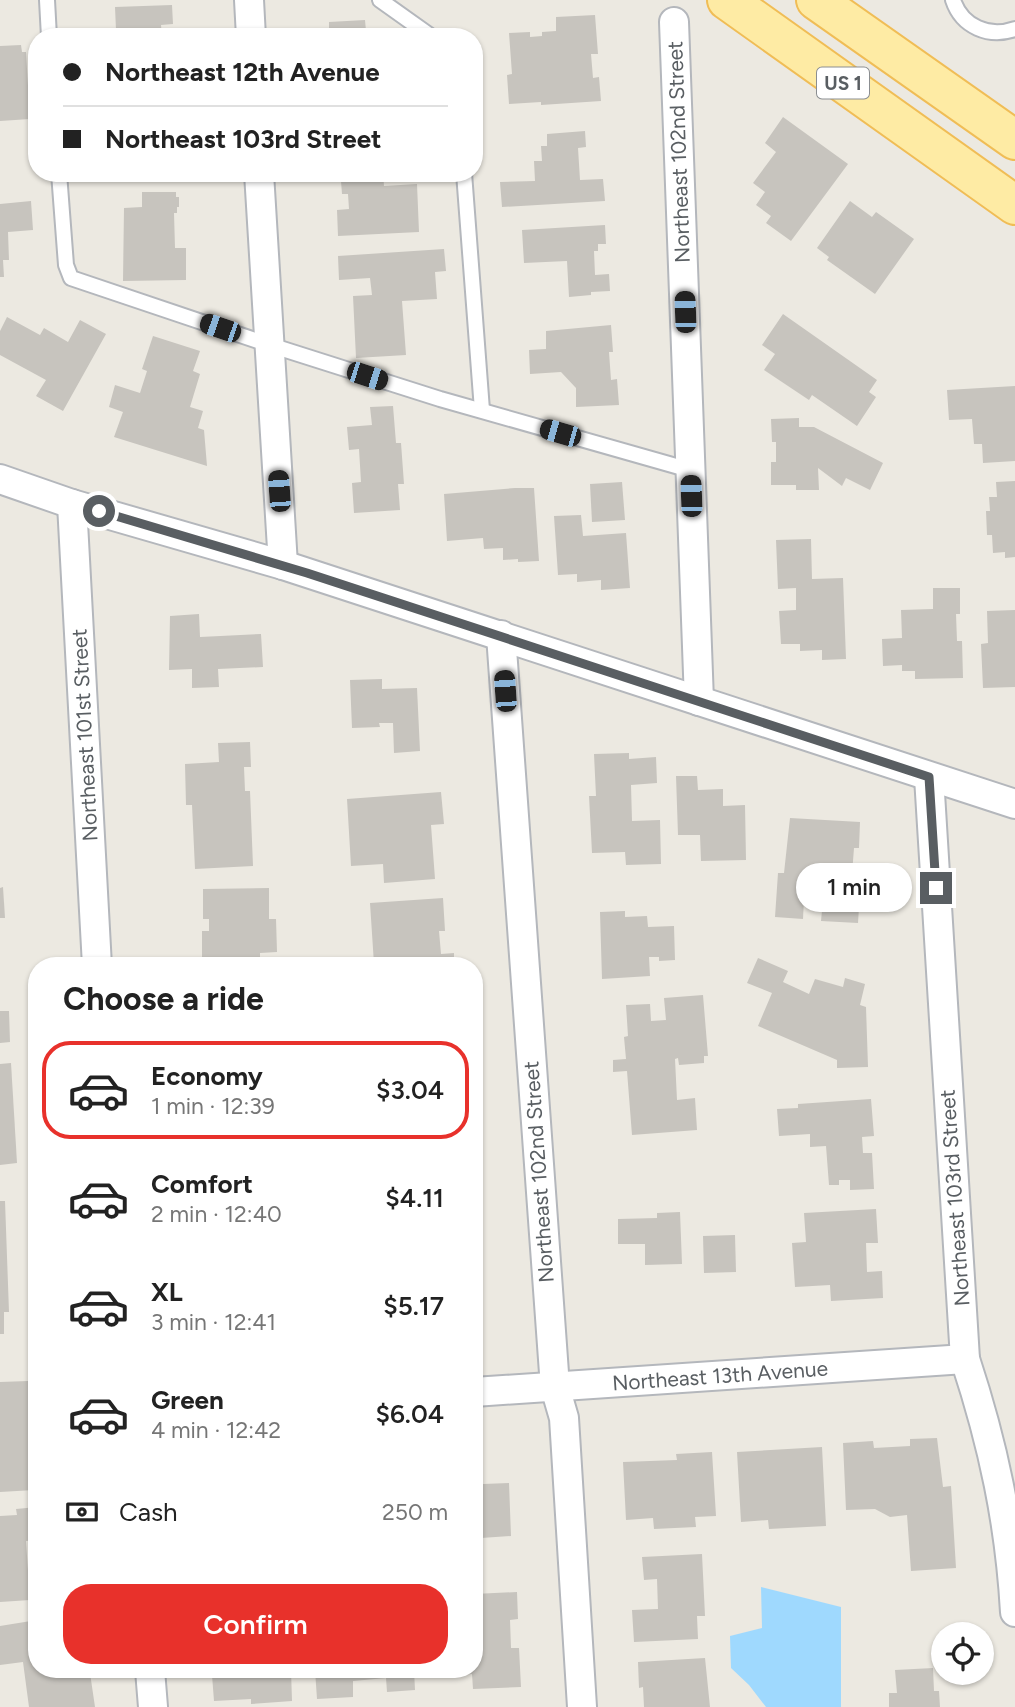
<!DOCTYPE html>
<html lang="en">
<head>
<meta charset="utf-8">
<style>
  body { margin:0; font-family:Figtree,sans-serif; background:#f6f6f6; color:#222; height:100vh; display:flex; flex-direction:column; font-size:26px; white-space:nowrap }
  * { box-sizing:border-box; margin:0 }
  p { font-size:23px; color:#767676 }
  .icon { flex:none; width:38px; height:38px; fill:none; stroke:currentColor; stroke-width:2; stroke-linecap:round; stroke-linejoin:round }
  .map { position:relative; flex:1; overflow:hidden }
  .drawer { position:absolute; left:28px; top:957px; width:455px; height:721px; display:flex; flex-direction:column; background:#fff; border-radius:28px; box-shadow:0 2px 5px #0004 }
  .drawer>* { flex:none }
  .top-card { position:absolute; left:28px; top:28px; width:455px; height:154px; border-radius:28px; box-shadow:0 2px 5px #0004; display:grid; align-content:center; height:154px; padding:0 35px; background:#fff }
  .fabs { position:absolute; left:931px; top:1622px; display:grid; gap:14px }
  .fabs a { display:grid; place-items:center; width:63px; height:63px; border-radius:50%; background:#fff; box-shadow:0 2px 5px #0004; font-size:35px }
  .end { position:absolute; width:32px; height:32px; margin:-16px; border:9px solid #595e62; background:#fff; box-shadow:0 0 0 4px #fff }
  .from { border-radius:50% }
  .bubble { position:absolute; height:49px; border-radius:24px; background:#fff; box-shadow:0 2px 5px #0004; font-size:23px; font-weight:600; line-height:49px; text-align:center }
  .car { position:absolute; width:21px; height:42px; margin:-21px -10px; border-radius:9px; box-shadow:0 0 5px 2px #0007; background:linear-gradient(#222 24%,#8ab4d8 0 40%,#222 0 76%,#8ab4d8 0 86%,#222 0) }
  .top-card b { display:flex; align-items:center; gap:24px; height:66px; font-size:26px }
  .top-card b+b { border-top:2px solid #e0e0e0 }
  .top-card i { width:18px; height:18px; background:#222 }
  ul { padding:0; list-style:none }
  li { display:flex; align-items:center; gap:21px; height:98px; margin:0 14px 10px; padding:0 21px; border:4px solid transparent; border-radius:28px }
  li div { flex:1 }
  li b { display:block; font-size:26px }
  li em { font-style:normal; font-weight:600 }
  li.current { border-color:#e8312b }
  li>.icon { width:63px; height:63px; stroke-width:1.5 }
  h2 { padding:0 35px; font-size:32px; line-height:84px }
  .pay { display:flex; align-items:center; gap:18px; height:77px; padding:0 35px; font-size:26px }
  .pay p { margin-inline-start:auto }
  .primary-button { display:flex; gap:14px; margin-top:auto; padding:14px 35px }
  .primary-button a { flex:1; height:80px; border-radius:28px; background:#e8312b; color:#fff; font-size:28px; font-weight:600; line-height:80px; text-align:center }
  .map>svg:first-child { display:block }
</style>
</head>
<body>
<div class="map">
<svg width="1015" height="1707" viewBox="0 0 1015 1707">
  <rect width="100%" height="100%" fill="#ece9e1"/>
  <!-- water -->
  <polygon fill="#9fd9fe" points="761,1587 841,1607 841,1707 766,1707 749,1685 731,1668 730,1636 762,1628"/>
  <!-- building -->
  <g fill="#c7c4be">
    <polygon points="172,5 173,24 161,25 162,37 122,37 122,29 116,30 115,7"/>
    <polygon points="595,15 598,54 591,54 593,78 599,77 601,101 541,105 541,102 509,104 507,75 512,74 509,33 530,32 530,37 542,36 542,32 556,31 556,17"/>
    <polygon points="365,20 366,31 379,30 380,37 329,37 329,22"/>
    <polygon points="21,45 22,52 26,52 30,119 0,121 0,46"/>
    <polygon points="783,117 848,164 791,241 766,223 771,216 756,205 765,192 753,183 776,152 765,143"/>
    <polygon points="585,131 586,147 578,148 580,180 603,179 605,201 502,207 500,182 535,181 534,161 542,161 541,146 547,146 547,134"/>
    <polygon points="347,173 383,173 384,186 417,184 419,232 338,236 337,210 349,209 348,194 342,194 341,181 347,180"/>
    <polygon points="142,192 176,192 176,197 179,197 179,207 177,207 177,213 174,213 175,248 186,248 186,280 123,281 124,208 142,207"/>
    <polygon points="31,201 33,230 8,232 9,260 3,260 4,277 0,277 0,204"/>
    <polygon points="850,201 872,217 876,212 914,239 875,294 827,260 829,257 817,248"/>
    <polygon points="605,225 606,244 598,244 598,251 594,251 595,275 609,274 610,291 591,292 591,295 569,297 567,261 524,263 522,230"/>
    <polygon points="444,249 446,271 435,272 437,299 402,301 406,355 356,358 353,296 372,295 370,278 339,280 338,256"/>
    <polygon points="783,314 877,380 869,392 876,397 857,426 812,395 809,400 764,370 775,354 762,345"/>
    <polygon points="7,317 40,335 44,328 68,342 80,320 106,334 63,411 36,396 46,380 0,355 0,331"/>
    <polygon points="611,325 613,352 609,352 611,380 617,379 619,405 576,407 576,388 561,372 530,374 529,350 546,349 546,331"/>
    <polygon points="153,336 200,351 193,371 200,374 190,407 203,411 198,428 204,430 207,466 114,437 123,412 109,407 115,385 140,393 147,371 142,369"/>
    <polygon points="1015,386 1015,461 983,463 982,444 974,444 972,419 949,420 947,390"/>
    <polygon points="393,406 396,443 401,443 404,484 398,484 400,510 354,513 352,483 361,482 359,449 349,450 347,427 372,425 370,407"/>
    <polygon points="799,418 799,427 814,427 883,463 870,490 846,478 842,486 818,468 819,490 796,490 796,485 771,485 771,462 776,462 776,442 772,442 771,419"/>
    <polygon points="1015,481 1015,557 1005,558 1005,552 993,553 992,535 987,535 986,511 990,511 989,497 997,497 996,482"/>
    <polygon points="622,482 625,520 592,522 590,484"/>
    <polygon points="515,488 534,488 539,561 518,562 518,559 503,560 503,548 484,549 483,538 447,541 444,494"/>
    <polygon points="581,515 583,536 626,533 630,588 601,590 601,580 577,582 577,574 558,575 554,516"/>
    <polygon points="811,539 812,579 843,578 846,659 822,660 822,650 800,651 800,644 781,644 779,611 796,610 796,588 778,589 776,540"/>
    <polygon points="933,588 960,588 960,614 956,614 957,641 962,641 963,678 915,679 915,671 902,671 902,665 883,666 882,639 902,638 901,610 933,609"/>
    <polygon points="1015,610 1015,687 983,688 981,644 988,643 987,611"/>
    <polygon points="199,614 200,637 261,634 263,667 218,669 219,687 192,688 192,669 169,670 170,616"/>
    <polygon points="382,679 382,689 417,688 420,751 394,753 393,723 379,723 380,727 352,728 350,680"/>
    <polygon points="250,742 251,767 244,767 245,791 250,791 253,866 195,869 192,805 186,805 185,764 219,762 218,743"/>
    <polygon points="629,753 629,759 656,757 657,783 631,785 632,821 660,820 661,864 626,865 625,852 592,853 589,796 596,796 594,754"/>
    <polygon points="676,776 697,776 698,790 723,789 723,806 745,805 746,860 701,861 700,835 678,835"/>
    <polygon points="441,792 444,824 431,825 435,879 384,883 383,864 351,866 347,799"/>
    <polygon points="790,818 860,822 859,848 854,848 852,874 861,875 858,923 821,921 823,900 804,899 803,919 775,917 778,873 784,873"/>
    <polygon points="3,887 5,918 0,918 0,888"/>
    <polygon points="269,888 269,919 276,919 277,952 260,953 260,966 214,966 214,963 202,964 202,931 209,931 209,919 203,919 203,889"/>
    <polygon points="443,898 445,931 439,931 441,954 454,953 454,966 374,964 370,903"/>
    <polygon points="625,911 625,917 647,916 648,927 674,926 675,960 659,961 659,957 649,957 650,976 602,979 600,912"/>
    <polygon points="758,958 788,971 783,982 809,994 815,979 843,987 845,978 865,984 860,1005 866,1007 868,1067 837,1068 837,1060 758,1026 772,993 747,983"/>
    <polygon points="703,995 708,1056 704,1056 704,1063 679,1065 678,1058 675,1059 677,1100 695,1098 697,1130 632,1135 627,1071 613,1072 613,1060 626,1059 624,1037 628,1036 626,1005 650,1004 651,1021 666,1020 664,998"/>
    <polygon points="0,1011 9,1011 10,1042 0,1043"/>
    <polygon points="11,1063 17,1163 0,1165 0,1064"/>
    <polygon points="871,1099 874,1136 862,1137 863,1153 872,1153 874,1189 850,1190 850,1180 839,1180 839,1185 829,1185 826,1146 810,1147 810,1134 779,1136 777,1109 798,1108 798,1104"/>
    <polygon points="0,1201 5,1201 9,1312 4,1312 4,1334 0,1334"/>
    <polygon points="876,1209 878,1243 866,1243 867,1272 882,1271 883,1298 831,1301 830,1285 795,1287 792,1243 806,1242 804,1213"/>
    <polygon points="680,1212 682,1264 645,1265 645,1244 618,1244 618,1219 657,1218 657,1213"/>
    <polygon points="735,1235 736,1272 704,1273 703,1236"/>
    <polygon points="28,1381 34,1490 0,1492 0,1382"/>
    <polygon points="937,1438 943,1487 951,1486 956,1568 911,1571 907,1515 890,1517 875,1509 846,1510 843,1443 873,1441 874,1448 910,1446 910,1439"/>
    <polygon points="822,1447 826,1526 769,1529 768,1520 741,1522 737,1452"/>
    <polygon points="712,1452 716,1516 695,1517 696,1527 654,1529 653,1518 626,1520 623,1462 677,1460 676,1454"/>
    <polygon points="474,1479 483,1479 483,1484 509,1483 511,1536 481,1538 480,1520 474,1521"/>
    <polygon points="37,1507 37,1540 26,1541 30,1600 0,1602 0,1516 17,1515 16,1509"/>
    <polygon points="702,1554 705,1616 697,1616 698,1639 634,1642 632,1610 658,1609 657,1579 644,1580 642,1557"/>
    <polygon points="517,1592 518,1619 510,1620 511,1648 519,1648 521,1687 473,1689 472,1674 460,1675 460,1670 474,1670 474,1594"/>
    <polygon points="37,1620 37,1670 76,1670 77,1675 90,1673 95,1707 29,1707 23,1662 0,1665 0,1626"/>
    <polygon points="705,1658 710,1707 644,1707 643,1687 639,1688 638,1662"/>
    <polygon points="933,1668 934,1691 939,1691 940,1707 889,1707 889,1693 897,1693 895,1670"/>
    <polygon points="215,1670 291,1670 292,1701 251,1704 251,1699 214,1701 212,1675 216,1675"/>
    <polygon points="315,1670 414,1670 415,1690 387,1692 386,1678 353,1681 353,1697 317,1699"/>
  </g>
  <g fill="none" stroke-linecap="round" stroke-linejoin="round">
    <defs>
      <g id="lane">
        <polyline points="47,0 49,37"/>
        <polyline points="380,0 432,37"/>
        <path d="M953,0C962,27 989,38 1015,29"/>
        <polyline points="59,173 66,265 71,278 270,345 440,399 690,470"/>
        <polyline points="464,173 482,410"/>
      </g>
      <g id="street">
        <polyline points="249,0 251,37"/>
        <polyline points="674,22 699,701"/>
        <polyline points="259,173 283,565"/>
        <polyline points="0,479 72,504 283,565 1015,804"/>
        <polyline points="72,504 97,966"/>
        <polyline points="501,635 555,1387 564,1418 582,1707"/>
        <path d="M929,777L965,1359C993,1444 1010,1523 1015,1612"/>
        <polyline points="474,1392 965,1359"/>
        <polyline points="150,1670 153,1707"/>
      </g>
      <g id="primary">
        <polyline points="727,0 1015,205"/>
        <polyline points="816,0 1015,140"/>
      </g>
    </defs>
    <!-- lane casing -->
    <use href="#lane" stroke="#b4b7bc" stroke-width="18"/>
    <!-- street casing -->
    <use href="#street" stroke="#b4b7bc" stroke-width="32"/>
    <!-- primary casing -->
    <use href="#primary" stroke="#f0bd56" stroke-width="42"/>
    <!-- lane -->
    <use href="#lane" stroke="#fff" stroke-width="14"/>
    <!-- street -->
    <use href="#street" stroke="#fff" stroke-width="28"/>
    <!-- primary -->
    <use href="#primary" stroke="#feeba4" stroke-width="38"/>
  </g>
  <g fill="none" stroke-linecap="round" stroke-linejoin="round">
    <!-- route -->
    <polyline stroke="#595e62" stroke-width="9" points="99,511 307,573 929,777 936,888"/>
  </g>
  <g text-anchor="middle" stroke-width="5" stroke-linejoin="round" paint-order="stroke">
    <!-- shield labels -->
    <rect fill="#fff" stroke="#8b8e91" stroke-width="2" x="817" y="67.5" width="52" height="31" rx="5"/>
    <g font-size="19" font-weight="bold" fill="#595e62">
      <text x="843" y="90">US 1</text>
    </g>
    <!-- street labels -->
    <g font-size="21" fill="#595e62" stroke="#fff">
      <text transform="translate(679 152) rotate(-92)" y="7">Northeast 102nd Street</text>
      <text transform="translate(85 735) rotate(-93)" y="7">Northeast 101st Street</text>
      <text transform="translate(539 1172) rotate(-94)" y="7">Northeast 102nd Street</text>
      <text transform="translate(955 1198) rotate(-94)" y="7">Northeast 103rd Street</text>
      <text transform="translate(720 1376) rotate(-4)" y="7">Northeast 13th Avenue</text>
    </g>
  </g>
</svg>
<div class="fabs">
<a><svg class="icon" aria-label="locate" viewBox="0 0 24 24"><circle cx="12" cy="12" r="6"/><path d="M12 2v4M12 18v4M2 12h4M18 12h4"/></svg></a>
</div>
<i class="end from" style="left:99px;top:511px"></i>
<i class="end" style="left:936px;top:888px"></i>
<div class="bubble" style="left:796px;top:863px;width:116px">1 min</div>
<i class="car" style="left:685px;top:312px;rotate:358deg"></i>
<i class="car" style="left:220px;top:328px;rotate:289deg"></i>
<i class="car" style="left:367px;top:376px;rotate:108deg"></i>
<i class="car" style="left:560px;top:433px;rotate:286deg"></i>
<i class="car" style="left:279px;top:491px;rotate:356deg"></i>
<i class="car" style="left:691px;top:496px;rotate:358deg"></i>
<i class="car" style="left:505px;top:691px;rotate:356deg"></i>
<div class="top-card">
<b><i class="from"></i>Northeast 12th Avenue</b>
<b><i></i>Northeast 103rd Street</b>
</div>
<section class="drawer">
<h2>Choose a ride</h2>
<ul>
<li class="current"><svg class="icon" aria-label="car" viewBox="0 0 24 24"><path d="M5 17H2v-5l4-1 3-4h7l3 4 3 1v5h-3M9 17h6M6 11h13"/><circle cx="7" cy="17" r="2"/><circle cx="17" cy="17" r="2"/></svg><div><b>Economy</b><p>1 min · 12:39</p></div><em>$3.04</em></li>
<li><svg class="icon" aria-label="car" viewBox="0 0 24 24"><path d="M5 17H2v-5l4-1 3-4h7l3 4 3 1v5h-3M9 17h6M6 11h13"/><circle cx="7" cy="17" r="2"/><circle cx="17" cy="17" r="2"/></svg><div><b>Comfort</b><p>2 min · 12:40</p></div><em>$4.11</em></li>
<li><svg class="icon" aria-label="car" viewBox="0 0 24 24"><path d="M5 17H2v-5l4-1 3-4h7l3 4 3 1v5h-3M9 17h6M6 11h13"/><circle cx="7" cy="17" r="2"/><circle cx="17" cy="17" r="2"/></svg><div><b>XL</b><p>3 min · 12:41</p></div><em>$5.17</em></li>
<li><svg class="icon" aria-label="car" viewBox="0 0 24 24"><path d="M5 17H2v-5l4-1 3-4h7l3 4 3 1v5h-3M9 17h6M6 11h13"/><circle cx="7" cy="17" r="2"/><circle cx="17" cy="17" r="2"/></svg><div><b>Green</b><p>4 min · 12:42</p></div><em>$6.04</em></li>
</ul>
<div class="pay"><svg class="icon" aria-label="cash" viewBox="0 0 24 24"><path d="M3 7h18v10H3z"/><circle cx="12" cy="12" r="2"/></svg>Cash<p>250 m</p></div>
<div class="primary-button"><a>Confirm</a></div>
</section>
</div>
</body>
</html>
